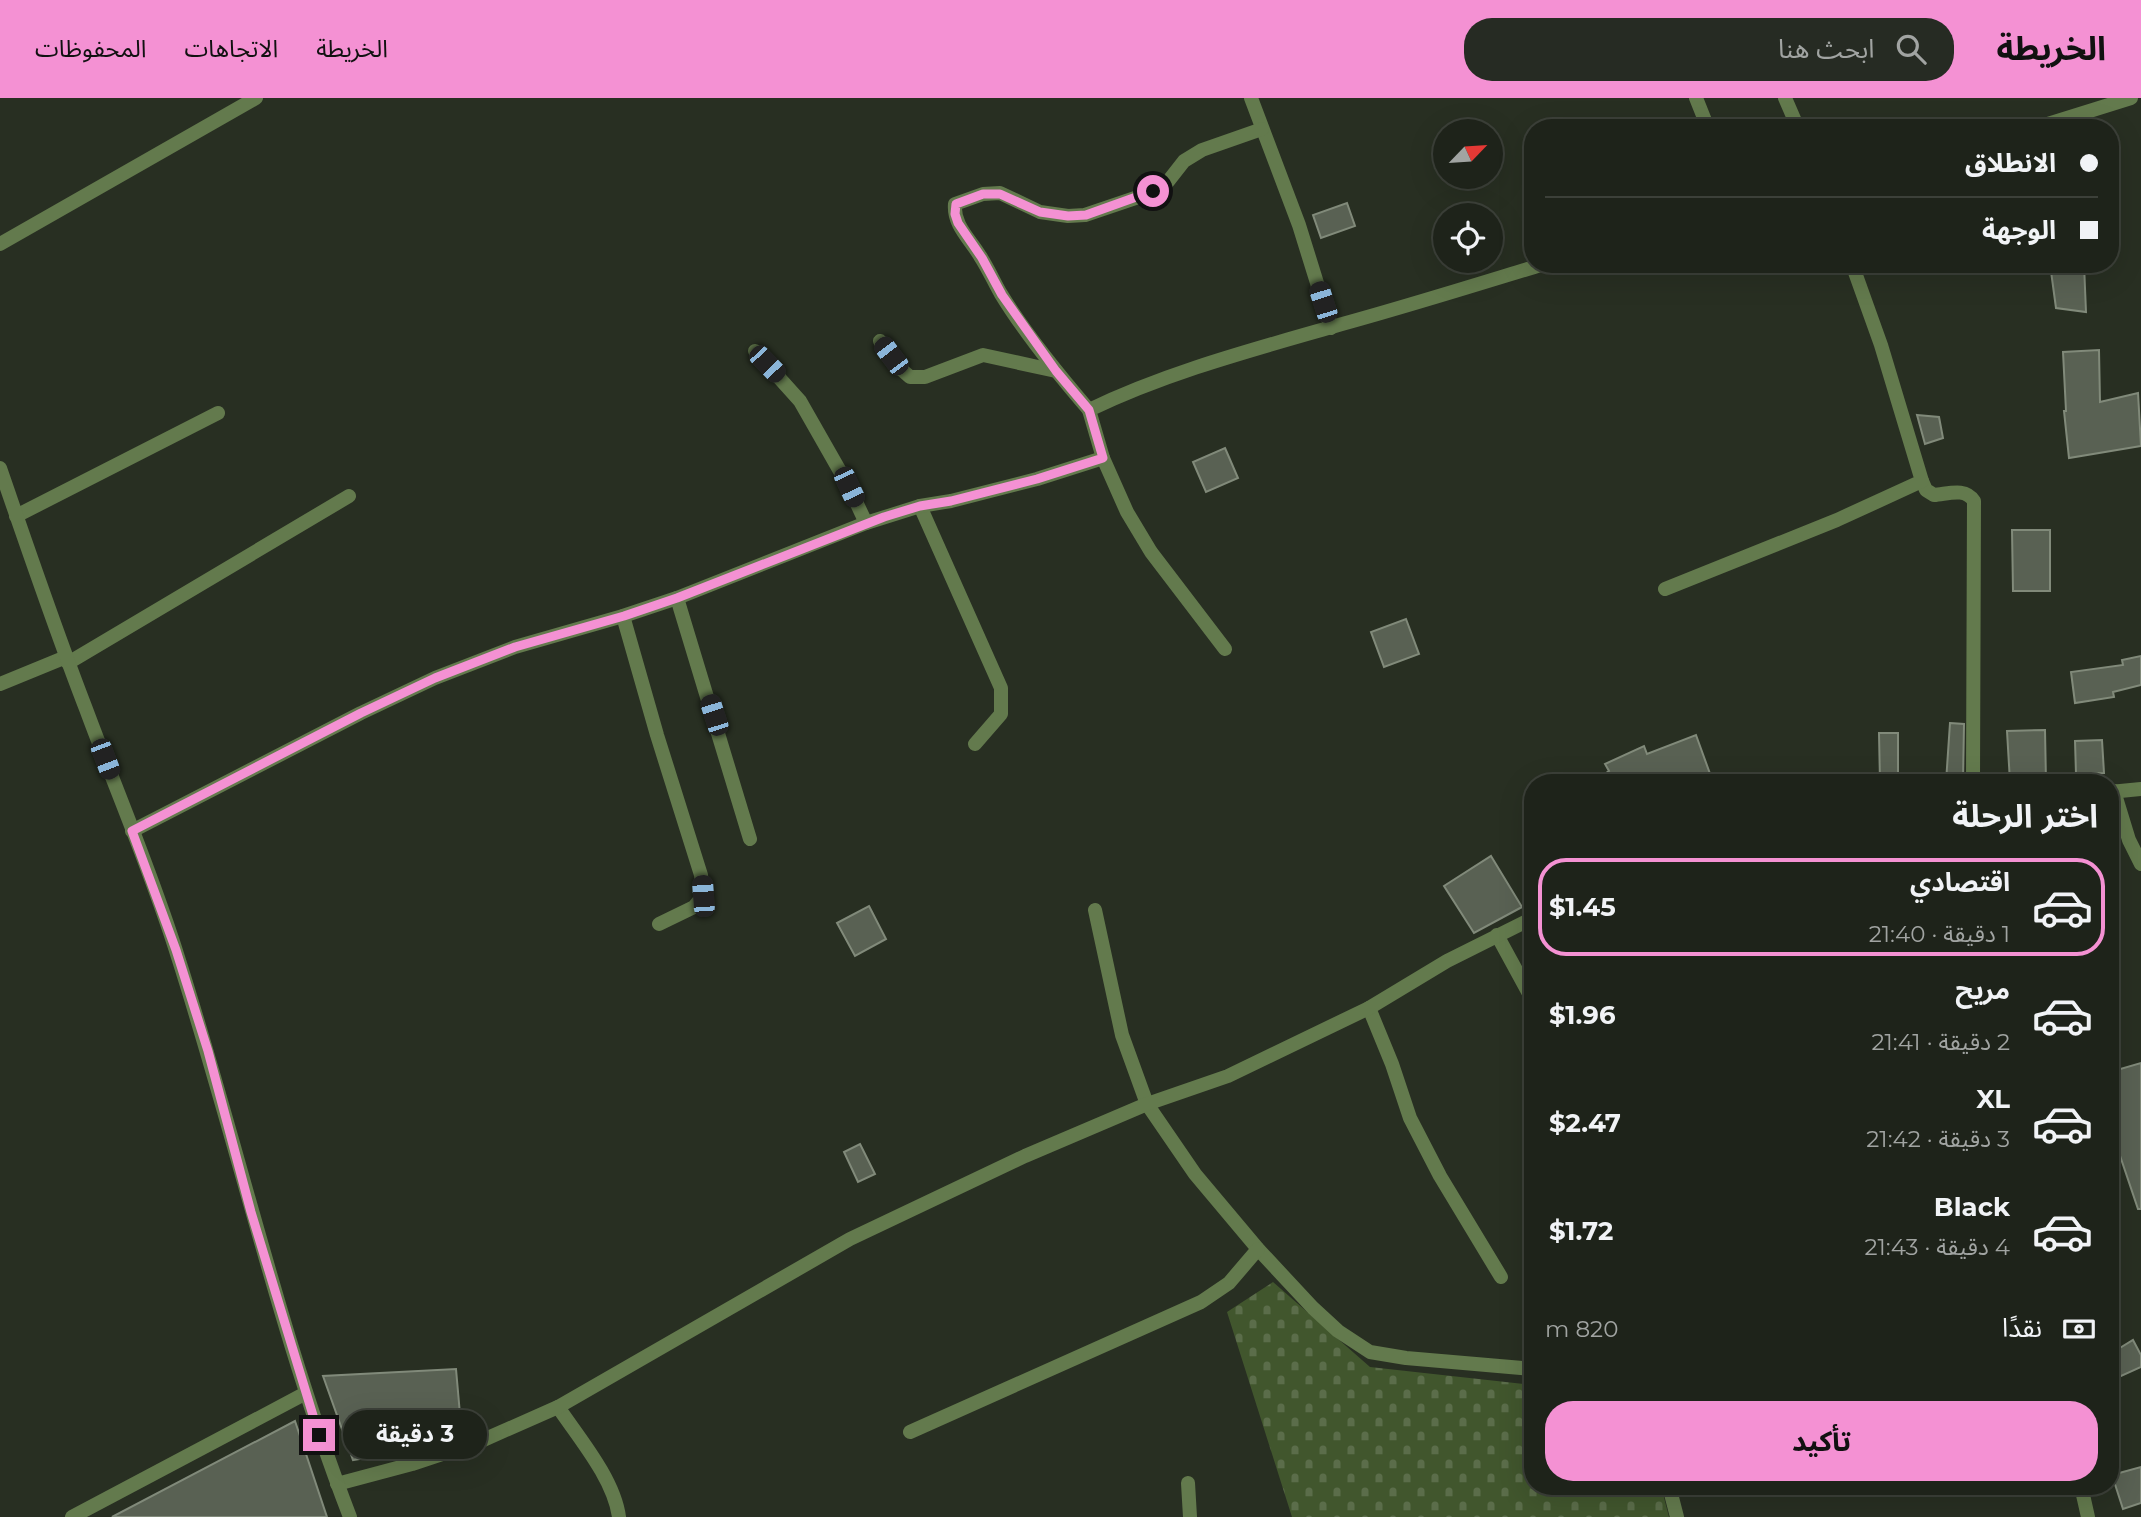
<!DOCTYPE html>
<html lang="ar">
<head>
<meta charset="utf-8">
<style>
  body { margin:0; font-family:Montserrat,"Noto Sans Arabic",sans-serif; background:#262b23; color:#f1f3f6; direction:rtl; height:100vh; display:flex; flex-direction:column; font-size:26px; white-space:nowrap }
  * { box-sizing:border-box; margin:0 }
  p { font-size:23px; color:#a1a4a2 }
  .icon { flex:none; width:38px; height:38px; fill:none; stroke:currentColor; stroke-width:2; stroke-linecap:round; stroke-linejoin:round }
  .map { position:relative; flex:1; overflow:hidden; direction:ltr }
  .panel { position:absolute; left:1524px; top:676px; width:595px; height:721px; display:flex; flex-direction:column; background:#1e231a; border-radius:28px; box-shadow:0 7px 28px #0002,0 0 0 2px #3c4039; direction:rtl }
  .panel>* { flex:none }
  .top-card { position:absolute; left:1524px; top:21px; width:595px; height:154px; border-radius:28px; box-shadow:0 7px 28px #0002,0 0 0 2px #3c4039; direction:rtl; display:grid; align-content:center; height:154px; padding:0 21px; background:#1e231a }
  .needle { width:46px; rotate:65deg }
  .buttons { position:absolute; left:1433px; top:21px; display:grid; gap:14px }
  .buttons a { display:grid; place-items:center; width:70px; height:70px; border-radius:50%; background:#1e231a; box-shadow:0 7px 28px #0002,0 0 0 2px #3c4039; font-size:35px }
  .end { position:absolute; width:32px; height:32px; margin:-16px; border:9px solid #f491d3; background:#111; box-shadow:0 0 0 4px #111 }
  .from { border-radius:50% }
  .bubble { position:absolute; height:49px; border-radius:24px; background:#1e231a; box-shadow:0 7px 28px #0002,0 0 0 2px #3c4039; font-size:23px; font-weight:700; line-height:49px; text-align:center; direction:rtl }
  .car { position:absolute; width:21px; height:42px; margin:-21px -10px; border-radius:9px; box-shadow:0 0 5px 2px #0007; background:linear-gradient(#222 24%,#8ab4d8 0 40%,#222 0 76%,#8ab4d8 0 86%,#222 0) }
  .top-card b { display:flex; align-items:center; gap:24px; height:66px; font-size:26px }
  .top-card b+b { border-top:2px solid #3c4039 }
  .top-card i { width:18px; height:18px; background:#f1f3f6 }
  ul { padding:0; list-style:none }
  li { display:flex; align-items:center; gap:21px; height:98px; margin:0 14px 10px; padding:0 7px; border:4px solid transparent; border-radius:28px }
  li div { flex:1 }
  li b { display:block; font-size:26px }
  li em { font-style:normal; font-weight:700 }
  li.active { border-color:#f491d3 }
  li>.icon { width:63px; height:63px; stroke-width:1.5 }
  h2 { padding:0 21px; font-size:32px; line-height:84px }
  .pay { display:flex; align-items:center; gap:18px; height:77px; padding:0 21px; font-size:26px }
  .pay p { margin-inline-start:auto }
  .cta { display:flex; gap:14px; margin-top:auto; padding:14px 21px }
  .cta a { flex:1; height:80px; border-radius:28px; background:#f491d3; color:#111; font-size:28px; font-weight:700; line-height:80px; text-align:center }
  header { display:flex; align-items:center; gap:42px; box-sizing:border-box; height:98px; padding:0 35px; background:#f491d3; color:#111 }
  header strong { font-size:33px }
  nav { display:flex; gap:38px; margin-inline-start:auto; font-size:24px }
  .search { width:490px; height:63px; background:#262b23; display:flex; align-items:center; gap:18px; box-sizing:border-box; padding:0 24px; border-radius:28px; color:#a1a4a2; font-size:26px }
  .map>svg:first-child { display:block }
</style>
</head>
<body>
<header>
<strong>الخريطة</strong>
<div class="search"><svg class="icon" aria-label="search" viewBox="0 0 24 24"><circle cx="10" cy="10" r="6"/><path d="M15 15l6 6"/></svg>ابحث هنا</div>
<nav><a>الخريطة</a><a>الاتجاهات</a><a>المحفوظات</a></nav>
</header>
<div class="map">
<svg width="2141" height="1419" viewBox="0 0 2141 1419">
  <defs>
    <pattern id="cemetery-stones" width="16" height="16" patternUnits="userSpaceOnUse" patternTransform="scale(1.75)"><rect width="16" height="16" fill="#41562d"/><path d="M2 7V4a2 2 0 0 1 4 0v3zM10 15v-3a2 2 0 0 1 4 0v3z" fill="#5b6d4a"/></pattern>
  </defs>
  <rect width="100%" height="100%" fill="#282f22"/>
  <!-- cemetery -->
  <polygon fill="url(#cemetery-stones)" points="1273,1184 1370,1269 1533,1287 1533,1388 1661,1388 1669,1419 1292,1419 1227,1214"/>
  <!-- building -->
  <g fill="#596153" stroke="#818a7a" stroke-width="2">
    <polygon points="1347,105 1355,128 1321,140 1313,117"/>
    <polygon points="2050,166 2084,166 2086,214 2056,210"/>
    <polygon points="2099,252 2100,304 2138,295 2141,348 2069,360 2064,313 2066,313 2063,254"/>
    <polygon points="1917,317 1939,319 1943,340 1925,346"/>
    <polygon points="1225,350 1238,380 1206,394 1193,364"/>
    <polygon points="2012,432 2050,432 2050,493 2013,493"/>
    <polygon points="1406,521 1419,556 1384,569 1371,534"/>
    <polygon points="2141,558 2141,587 2113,594 2114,599 2075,605 2071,574 2123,567 2122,562"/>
    <polygon points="1950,625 1964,626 1963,684 1946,684"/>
    <polygon points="2045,632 2046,684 2010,684 2007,633"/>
    <polygon points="1879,635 1898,635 1898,684 1880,684"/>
    <polygon points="1696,637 1713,684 1592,684 1609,673 1605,666 1644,648 1647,656"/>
    <polygon points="2102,642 2104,675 2076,676 2075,643"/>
    <polygon points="1491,758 1522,809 1474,835 1444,788"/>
    <polygon points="869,808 886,841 855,858 837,825"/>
    <polygon points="2141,965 2141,1111 2138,1111 2110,1028 2110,974"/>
    <polygon points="860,1046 875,1076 858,1084 844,1054"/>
    <polygon points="2133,1242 2141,1257 2141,1269 2110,1283 2110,1256"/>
    <polygon points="456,1271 462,1339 436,1348 353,1362 323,1278"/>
    <polygon points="295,1323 327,1419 112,1419"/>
    <polygon points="2141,1369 2141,1405 2123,1411 2112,1377"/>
  </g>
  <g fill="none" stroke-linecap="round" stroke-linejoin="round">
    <!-- minor -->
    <g stroke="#637a4d" stroke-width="14">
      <polyline points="1251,0 1299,127 1331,230"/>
      <polyline points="1696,0 1708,30"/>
      <polyline points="1785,0 1798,30"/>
      <polyline points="2035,30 2131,0"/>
      <polyline points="0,146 256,0"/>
      <polyline points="880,243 902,272 910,279 925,279 983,257 1056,273"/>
      <polyline points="755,253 800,303 849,389 866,425"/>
      <path d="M1089,312C1058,276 1026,237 1001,196C994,184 988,170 980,158C970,141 953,127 955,106L983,96L1000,95L1040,114L1068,118L1085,117L1153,94L1166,86L1184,63L1202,52L1262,31"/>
      <polyline points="1103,360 1127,414 1151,454 1225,551"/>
      <path d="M1922,383L1926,392L1934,397C1948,396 1965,389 1974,403L1973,684"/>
      <polyline points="920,408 1001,590 1001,616 975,646"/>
      <polyline points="16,418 218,315"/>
      <polyline points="1665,491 1837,422 1922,383 1881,247 1852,166"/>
      <polyline points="677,500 750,741"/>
      <polyline points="623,518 657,637 701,777 703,798 694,809 659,826"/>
      <polyline points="68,565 349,398"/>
      <polyline points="0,586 66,559"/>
      <polyline points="2114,693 2129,742 2141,766"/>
      <polyline points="2110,694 2141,691"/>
      <path d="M132,733L361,615L435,580L515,549L623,518L677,500L866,425L920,408L951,403L1037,381L1103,360L1089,312C1168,274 1252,252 1335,228C1405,209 1475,187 1544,166"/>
      <polyline points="1095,812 1122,937 1147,1006 1195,1076 1258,1151 1313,1210 1338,1233 1370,1254 1406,1260 1533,1271"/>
      <polyline points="1497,837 1533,903"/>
      <polyline points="1369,910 1392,966 1410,1020 1440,1078 1501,1179"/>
      <path d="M558,1309C579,1340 614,1381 619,1419"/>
      <polyline points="910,1334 1201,1204 1229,1185 1258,1151"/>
      <polyline points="1188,1385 1190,1419"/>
      <polyline points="337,1386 412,1366 481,1343 558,1309 850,1141 1025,1058 1147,1006 1228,978 1369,910 1447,863 1533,820"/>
      <polyline points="1669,1388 1677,1419"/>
      <polyline points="2081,1388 2088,1419"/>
      <polyline points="72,1419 306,1295"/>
    </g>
    <!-- tertiary -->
    <path stroke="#637a4d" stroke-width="14" d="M0,370C28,451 55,531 86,611C116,692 151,773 177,856C237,1043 279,1235 350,1419"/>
  </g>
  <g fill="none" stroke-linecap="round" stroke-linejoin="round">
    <!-- route -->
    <polyline stroke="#f491d3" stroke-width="9" points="319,1337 251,1114 208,953 176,852 132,733 361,615 435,580 515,549 624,518 677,500 884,419 920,408 951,403 1037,381 1103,360 1089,312 1056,273 1002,197 982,160 958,125 955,116 956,106 983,96 1000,96 1040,114 1068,118 1086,117 1153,93"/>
  </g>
</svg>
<div class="buttons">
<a><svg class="needle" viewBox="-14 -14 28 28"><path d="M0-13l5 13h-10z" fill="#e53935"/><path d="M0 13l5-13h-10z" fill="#a1a4a2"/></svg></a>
<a><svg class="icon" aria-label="locate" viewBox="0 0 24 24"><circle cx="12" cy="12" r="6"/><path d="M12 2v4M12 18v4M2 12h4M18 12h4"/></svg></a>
</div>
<i class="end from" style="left:1153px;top:93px"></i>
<i class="end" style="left:319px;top:1337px"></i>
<div class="bubble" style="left:343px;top:1312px;width:144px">3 دقيقة</div>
<i class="car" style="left:1323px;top:204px;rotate:342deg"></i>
<i class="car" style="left:891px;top:258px;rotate:323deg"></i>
<i class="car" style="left:767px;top:266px;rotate:136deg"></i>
<i class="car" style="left:849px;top:389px;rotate:155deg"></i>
<i class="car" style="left:714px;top:617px;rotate:342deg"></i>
<i class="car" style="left:105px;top:661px;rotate:159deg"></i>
<i class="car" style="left:703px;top:798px;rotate:356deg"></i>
<div class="top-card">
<b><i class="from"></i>الانطلاق</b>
<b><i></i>الوجهة</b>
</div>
<section class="panel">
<h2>اختر الرحلة</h2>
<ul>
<li class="active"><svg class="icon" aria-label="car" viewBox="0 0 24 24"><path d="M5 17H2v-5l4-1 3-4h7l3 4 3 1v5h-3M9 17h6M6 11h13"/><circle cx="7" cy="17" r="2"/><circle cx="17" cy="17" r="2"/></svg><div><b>اقتصادي</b><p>1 دقيقة · 21:40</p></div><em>$1.45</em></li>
<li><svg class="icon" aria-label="car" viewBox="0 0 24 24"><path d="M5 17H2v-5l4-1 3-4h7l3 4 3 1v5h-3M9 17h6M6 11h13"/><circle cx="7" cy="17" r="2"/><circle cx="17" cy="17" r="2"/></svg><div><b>مريح</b><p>2 دقيقة · 21:41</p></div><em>$1.96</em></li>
<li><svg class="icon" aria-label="car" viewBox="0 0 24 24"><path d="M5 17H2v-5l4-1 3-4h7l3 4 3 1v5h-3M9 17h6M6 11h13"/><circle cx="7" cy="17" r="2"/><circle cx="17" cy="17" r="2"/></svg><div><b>XL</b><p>3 دقيقة · 21:42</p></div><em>$2.47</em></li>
<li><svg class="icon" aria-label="car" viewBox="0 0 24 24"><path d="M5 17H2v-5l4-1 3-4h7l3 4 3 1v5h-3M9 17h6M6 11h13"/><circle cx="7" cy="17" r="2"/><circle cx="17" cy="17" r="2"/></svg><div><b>Black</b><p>4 دقيقة · 21:43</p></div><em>$1.72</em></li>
</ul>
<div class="pay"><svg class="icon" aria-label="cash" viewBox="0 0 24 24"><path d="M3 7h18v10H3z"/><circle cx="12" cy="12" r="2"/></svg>نقدًا<p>820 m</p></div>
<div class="cta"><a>تأكيد</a></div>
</section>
</div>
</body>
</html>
